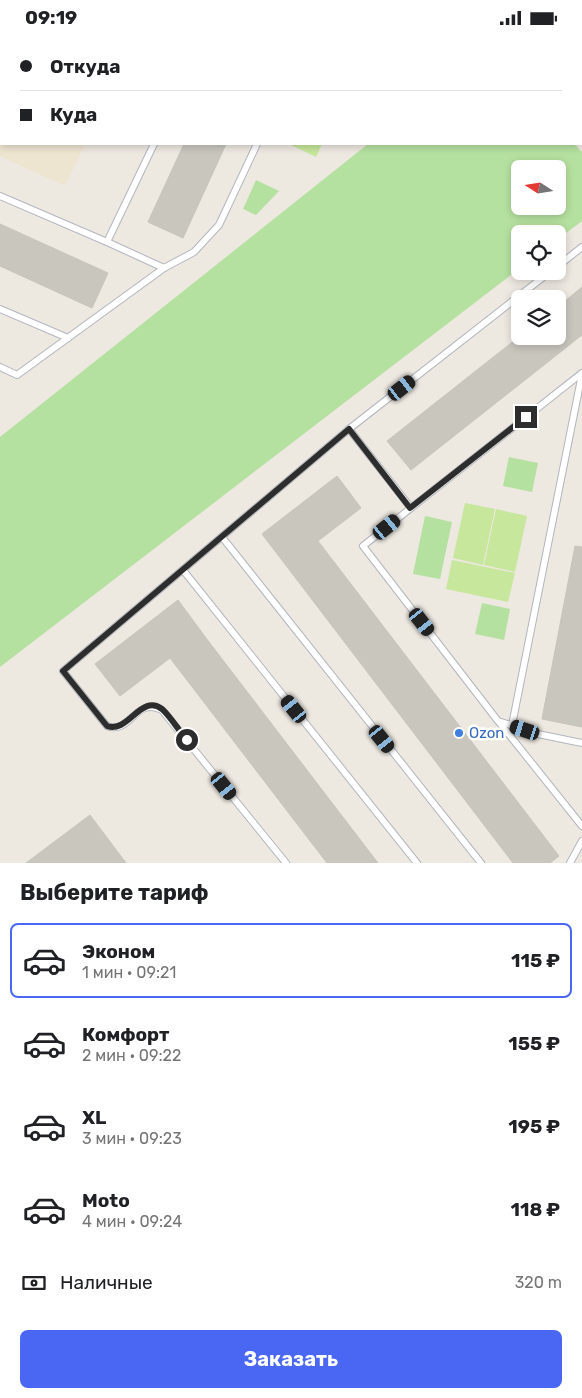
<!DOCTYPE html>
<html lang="ru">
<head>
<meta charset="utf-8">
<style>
  body { margin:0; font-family:Rubik,sans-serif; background:#f2f2f2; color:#202124; height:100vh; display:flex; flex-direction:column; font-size:19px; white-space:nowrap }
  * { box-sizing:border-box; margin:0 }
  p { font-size:16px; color:#757577 }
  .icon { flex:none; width:28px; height:28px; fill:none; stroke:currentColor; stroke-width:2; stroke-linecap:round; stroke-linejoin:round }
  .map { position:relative; height:828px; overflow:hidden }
  .details { display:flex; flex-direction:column; background:#fff; flex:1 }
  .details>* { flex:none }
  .banner { position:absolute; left:0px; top:0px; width:582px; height:110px; box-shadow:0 2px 8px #0003; display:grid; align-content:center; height:110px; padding:0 20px; background:#fff }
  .needle { width:32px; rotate:282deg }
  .fabs { position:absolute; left:511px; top:125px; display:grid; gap:10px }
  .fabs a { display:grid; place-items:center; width:55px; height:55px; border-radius:8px; background:#fff; box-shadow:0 2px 8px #0003; font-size:25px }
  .end { position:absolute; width:22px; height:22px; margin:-11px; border:6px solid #2d2d2d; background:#fff; box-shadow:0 0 0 2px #fff }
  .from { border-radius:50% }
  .car { position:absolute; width:15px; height:30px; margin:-15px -8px; border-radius:6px; box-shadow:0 0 4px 1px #0007; background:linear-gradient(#222 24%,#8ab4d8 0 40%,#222 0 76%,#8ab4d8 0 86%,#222 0) }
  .banner b { display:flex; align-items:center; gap:18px; height:48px; font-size:19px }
  .banner b+b { border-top:1px solid #e0e0e0 }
  .banner i { width:12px; height:12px; background:#202124 }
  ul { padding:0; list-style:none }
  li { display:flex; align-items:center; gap:15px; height:75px; margin:0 10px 8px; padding:0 10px; border:2px solid transparent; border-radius:8px }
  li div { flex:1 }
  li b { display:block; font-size:19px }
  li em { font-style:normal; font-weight:700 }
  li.selected { border-color:#4967f2 }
  li>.icon { width:45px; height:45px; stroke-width:1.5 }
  h2 { padding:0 20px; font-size:22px; line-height:60px }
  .pay { display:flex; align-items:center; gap:12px; height:55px; padding:0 20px; font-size:19px }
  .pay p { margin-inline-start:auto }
  .action { display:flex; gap:10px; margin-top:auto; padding:10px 20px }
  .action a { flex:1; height:58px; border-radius:8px; background:#4967f2; color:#fff; font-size:20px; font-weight:700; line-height:58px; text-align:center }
  .status { display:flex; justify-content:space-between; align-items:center; height:35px; padding:0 25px; background:#fff; direction:ltr }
  .status svg { height:14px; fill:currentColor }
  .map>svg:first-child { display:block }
</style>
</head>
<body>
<div class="status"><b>09:19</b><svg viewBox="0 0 49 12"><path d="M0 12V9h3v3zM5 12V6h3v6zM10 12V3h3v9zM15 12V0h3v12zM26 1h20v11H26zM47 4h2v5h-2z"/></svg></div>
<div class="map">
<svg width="582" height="828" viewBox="0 0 582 828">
  <rect width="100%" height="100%" fill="#ede8e0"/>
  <!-- education -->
  <polygon fill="#eee5d1" points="0,0 136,0 1,1 1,109 85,109 65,151 0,121"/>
  <!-- green -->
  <g fill="#b5e1a0" fill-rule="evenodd">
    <path d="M368,109H574L582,117V186L558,204V199H520V233L0,632V402ZM520,134H558V171H520Z"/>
    <polygon points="256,145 279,156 256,180 243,174"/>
    <polygon points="509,422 538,428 532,457 503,451"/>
    <polygon points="425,481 452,487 440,544 413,539"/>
    <polygon points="482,568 510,574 504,605 475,599"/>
  </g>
  <!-- pitch -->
  <g fill="#c7e79c">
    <polygon points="289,109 322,109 316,122"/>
    <polygon points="465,468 495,474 483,530 453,523"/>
    <polygon points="496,474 527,481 515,537 484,530"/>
    <polygon points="452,525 515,538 508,567 446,554"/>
  </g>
  <!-- building -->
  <g fill="#c9c6be" stroke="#c9c4b9">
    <polygon points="184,109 226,109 183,203 148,187"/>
    <polygon points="0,189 108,238 92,273 0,231"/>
    <polygon points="582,252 582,300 411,435 387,406 520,301 558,301 558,272"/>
    <polygon points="337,441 361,473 318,506 559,821 550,828 513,828 262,499"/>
    <polygon points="575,511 582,512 582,692 542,684"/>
    <polygon points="178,565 206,603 378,828 327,828 170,623 120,661 95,629"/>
    <polygon points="90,780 126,828 26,828"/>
  </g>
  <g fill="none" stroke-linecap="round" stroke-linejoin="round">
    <defs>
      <g id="lane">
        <polyline points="279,0 281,1"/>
        <polyline points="65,1 65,0"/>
        <polyline points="206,1 206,0"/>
        <polyline points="462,1 464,0"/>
        <polyline points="0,72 1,73"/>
        <polyline points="154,109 107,207 164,233 194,217 219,190 257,109"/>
        <polyline points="0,161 107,207"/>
        <polyline points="558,231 582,212"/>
        <polyline points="551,236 349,394 411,473 582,338"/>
        <polyline points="0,274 68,303"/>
        <polyline points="0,332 17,340 164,233"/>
        <polyline points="411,473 363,511 498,686 538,699 582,708"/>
        <polyline points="222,502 481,828"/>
        <polyline points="183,535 417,828"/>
        <polyline points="499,687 582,791"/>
        <polyline points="512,690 582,339"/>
        <path d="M286,828L162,675C135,661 131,700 107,691L63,636L349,394"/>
        <polyline points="570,828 582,806"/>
      </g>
      <g id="street">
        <polyline points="563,0 564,1"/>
        <polyline points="581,21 582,22"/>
      </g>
    </defs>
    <!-- lane casing -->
    <use href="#lane" stroke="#b3b6bf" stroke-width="8"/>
    <!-- street casing -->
    <use href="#street" stroke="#b3b6bf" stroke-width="14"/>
    <!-- lane -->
    <use href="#lane" stroke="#fff" stroke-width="6"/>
    <!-- street -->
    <use href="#street" stroke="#fff" stroke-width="12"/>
  </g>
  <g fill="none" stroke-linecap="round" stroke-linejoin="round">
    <!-- route -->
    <path stroke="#2d2d2d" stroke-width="6" d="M187,705C179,696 171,682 162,674C141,658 128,699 107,691L63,636L349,394L410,473L526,382"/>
  </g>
  <!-- markers -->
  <circle fill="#3f7fe0" stroke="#fff" stroke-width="2" cx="459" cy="698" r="5"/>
  <g text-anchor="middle" stroke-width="5" stroke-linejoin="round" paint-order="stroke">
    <!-- shop labels -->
    <g font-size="15" fill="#366cbe" stroke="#fff" text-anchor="start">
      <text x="469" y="703">Ozon</text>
    </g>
  </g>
</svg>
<div class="fabs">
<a><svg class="needle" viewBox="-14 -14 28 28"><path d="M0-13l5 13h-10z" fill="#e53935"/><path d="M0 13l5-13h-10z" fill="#757577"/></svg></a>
<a><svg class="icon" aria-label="locate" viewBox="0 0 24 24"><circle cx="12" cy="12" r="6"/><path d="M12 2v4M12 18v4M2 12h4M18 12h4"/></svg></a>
<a><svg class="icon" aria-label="layers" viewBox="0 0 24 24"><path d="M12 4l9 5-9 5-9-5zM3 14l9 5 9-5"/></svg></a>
</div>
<i class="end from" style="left:187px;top:705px"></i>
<i class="end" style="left:526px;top:382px"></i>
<i class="car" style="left:402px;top:353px;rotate:52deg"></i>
<i class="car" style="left:387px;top:492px;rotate:51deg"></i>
<i class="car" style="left:422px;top:587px;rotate:142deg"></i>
<i class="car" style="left:294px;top:674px;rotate:321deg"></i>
<i class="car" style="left:525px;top:695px;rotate:288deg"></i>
<i class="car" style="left:382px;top:704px;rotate:141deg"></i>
<i class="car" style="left:224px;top:751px;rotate:141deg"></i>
<div class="banner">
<b><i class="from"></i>Откуда</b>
<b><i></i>Куда</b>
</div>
</div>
<section class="details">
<h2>Выберите тариф</h2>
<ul>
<li class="selected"><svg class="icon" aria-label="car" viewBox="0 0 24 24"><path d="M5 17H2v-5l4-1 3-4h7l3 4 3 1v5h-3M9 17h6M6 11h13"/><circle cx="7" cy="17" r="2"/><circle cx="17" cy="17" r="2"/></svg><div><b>Эконом</b><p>1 мин · 09:21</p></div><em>115 ₽</em></li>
<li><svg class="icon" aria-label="car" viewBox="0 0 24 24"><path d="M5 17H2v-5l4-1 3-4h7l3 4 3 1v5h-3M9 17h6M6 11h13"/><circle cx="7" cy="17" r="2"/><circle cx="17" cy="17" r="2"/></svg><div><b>Комфорт</b><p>2 мин · 09:22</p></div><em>155 ₽</em></li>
<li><svg class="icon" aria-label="car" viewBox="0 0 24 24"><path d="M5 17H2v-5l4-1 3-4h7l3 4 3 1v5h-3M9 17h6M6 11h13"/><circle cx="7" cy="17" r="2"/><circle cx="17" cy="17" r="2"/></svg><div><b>XL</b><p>3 мин · 09:23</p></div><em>195 ₽</em></li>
<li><svg class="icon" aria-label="car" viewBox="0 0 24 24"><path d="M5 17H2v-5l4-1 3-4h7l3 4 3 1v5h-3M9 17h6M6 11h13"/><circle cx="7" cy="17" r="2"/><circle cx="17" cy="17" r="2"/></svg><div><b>Moto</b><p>4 мин · 09:24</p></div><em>118 ₽</em></li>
</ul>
<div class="pay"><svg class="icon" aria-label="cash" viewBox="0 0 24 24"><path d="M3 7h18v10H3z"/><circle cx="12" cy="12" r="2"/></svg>Наличные<p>320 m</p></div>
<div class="action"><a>Заказать</a></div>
</section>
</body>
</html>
